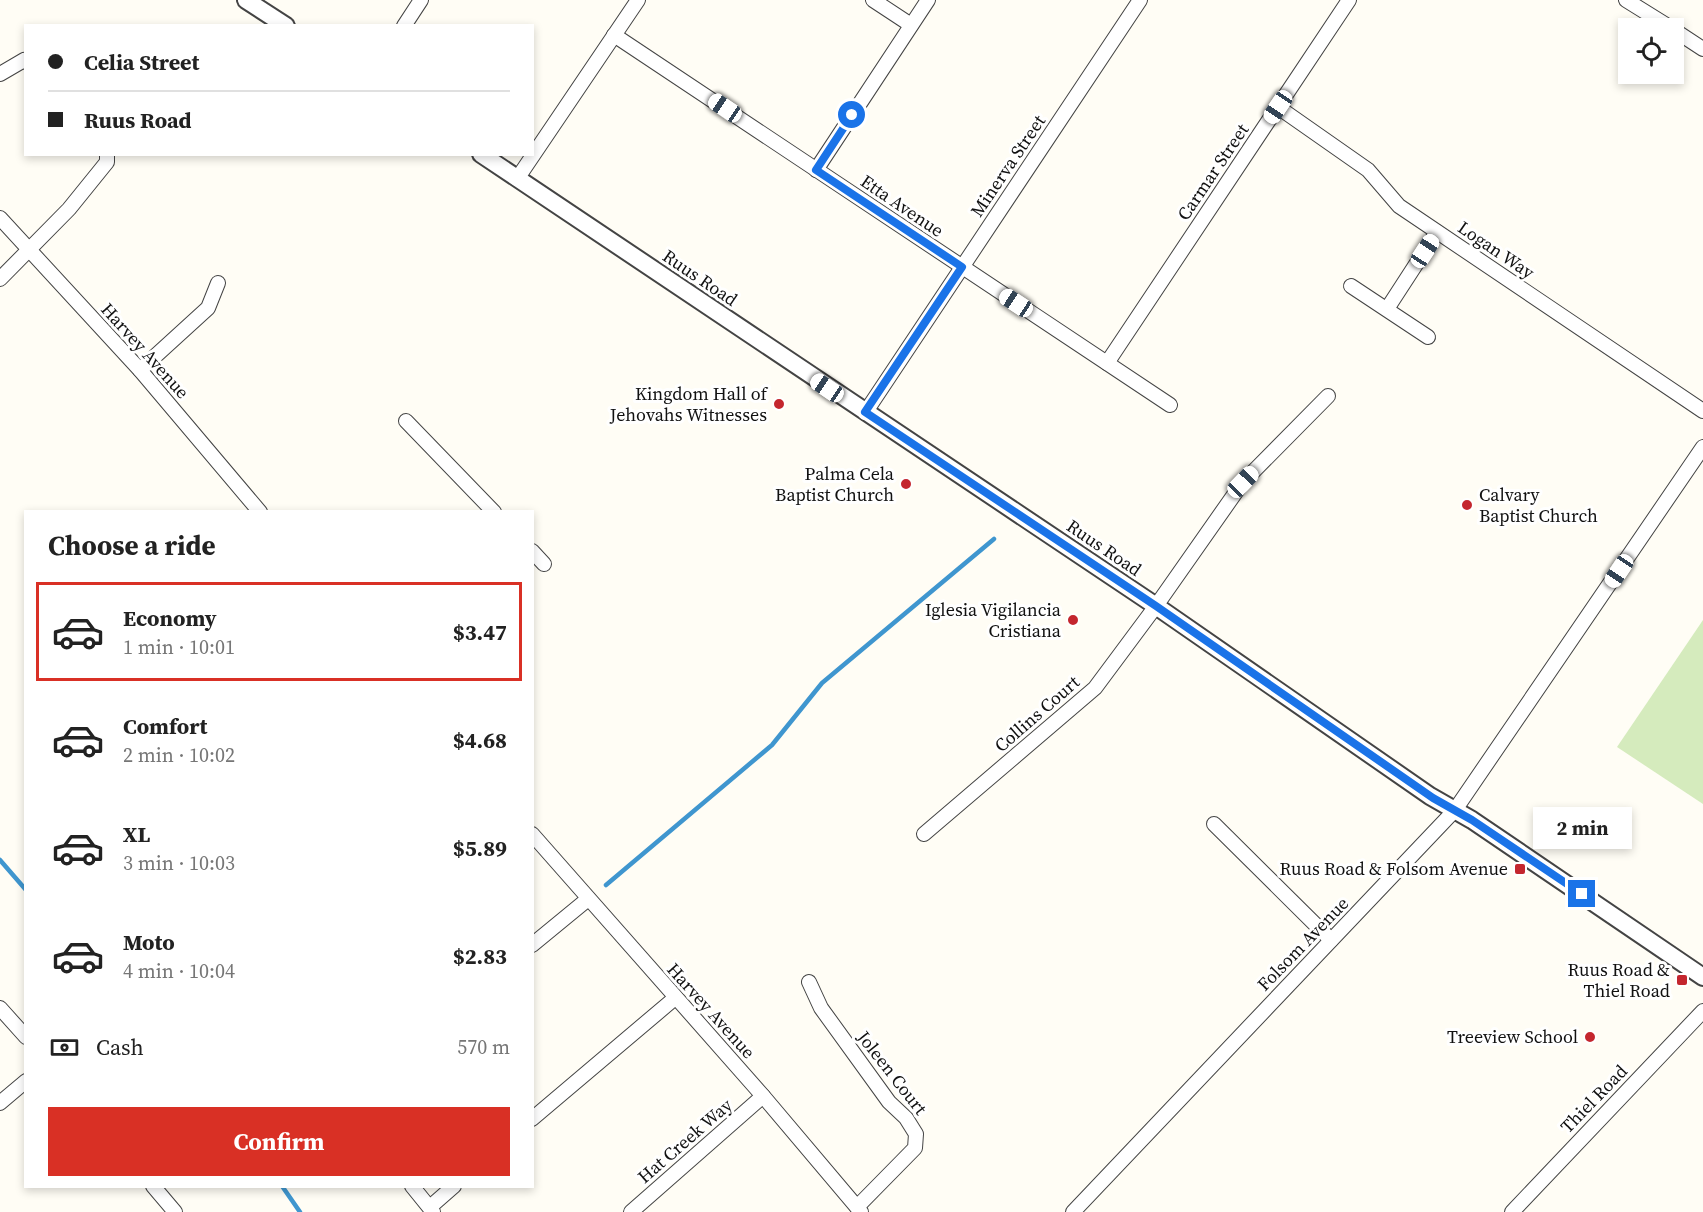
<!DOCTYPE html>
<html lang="en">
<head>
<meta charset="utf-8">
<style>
  body { margin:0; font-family:"Source Serif 4",serif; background:#f2f2f2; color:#222; height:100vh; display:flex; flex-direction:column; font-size:22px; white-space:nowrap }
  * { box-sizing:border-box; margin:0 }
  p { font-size:20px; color:#767676 }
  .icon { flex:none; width:33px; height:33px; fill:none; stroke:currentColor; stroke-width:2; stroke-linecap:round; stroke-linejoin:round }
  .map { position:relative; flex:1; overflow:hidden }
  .panel { position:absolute; left:24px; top:510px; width:510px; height:678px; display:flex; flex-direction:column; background:#fff; border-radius:0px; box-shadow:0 3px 9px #0003 }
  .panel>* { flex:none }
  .top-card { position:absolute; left:24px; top:24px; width:510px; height:132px; border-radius:0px; box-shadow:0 3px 9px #0003; display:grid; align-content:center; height:132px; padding:0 24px; background:#fff }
  .buttons { position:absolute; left:1618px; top:18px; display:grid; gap:12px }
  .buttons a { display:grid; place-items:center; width:66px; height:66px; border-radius:0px; background:#fff; box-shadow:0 3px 9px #0003; font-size:30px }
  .end { position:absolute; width:27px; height:27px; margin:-14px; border:8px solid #1a73e8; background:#fff; box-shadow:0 0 0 3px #fff }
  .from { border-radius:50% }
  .bubble { position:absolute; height:42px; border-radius:0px; background:#fff; box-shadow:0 3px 9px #0003; font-size:20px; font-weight:700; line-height:42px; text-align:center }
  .car { position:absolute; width:18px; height:36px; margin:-18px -9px; border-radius:8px; box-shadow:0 0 4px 2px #0007; background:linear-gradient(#fff 24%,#345 0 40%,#fff 0 76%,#345 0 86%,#fff 0) }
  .top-card b { display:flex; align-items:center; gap:21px; height:57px; font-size:22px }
  .top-card b+b { border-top:2px solid #e0e0e0 }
  .top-card i { width:15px; height:15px; background:#222 }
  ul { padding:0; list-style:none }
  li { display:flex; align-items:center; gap:18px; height:99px; margin:0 12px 9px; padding:0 12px; border:3px solid transparent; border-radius:0px }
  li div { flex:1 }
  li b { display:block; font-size:22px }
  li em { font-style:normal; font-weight:700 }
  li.selected { border-color:#d93025 }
  li>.icon { width:54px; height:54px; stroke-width:1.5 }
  h2 { padding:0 24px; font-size:27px; line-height:72px }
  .pay { display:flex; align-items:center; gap:15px; height:66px; padding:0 24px; font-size:22px }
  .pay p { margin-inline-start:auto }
  .button { display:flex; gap:12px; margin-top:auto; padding:12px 24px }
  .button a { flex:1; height:69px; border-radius:0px; background:#d93025; color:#fff; font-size:24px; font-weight:700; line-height:69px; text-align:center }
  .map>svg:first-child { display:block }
</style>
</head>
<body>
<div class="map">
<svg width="1703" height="1212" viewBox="0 0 1703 1212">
  <rect width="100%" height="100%" fill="#fffdf5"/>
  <!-- green -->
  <polygon fill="#d5ebbd" points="1703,620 1703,804 1617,747"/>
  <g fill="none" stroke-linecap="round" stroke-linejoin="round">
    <!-- stream -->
    <g stroke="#3f96cf" stroke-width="4.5">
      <polyline points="0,860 26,890"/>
      <polyline points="606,885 772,745 822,683 994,539"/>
      <polyline points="282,1186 300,1212"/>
    </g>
    <defs>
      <g id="minor">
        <polyline points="873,0 911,25"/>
        <polyline points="1626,0 1671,28"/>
        <polyline points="404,26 421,0"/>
        <polyline points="1674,30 1703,49"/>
        <polyline points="614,35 1170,405"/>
        <polyline points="0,74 24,60 26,62"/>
        <polyline points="1278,107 1368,170 1399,206 1703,411"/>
        <polyline points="816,170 928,0"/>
        <polyline points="517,179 638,0"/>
        <polyline points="0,218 140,370 260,512"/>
        <polyline points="0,279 69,209 107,162 107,154"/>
        <polyline points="1351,286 1428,337"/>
        <polyline points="1387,309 1437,232"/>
        <polyline points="1107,363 1349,0"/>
        <polyline points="140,370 208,308 218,283"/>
        <polyline points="865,413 1140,0"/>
        <polyline points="406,421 494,512"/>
        <polyline points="532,551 544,564"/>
        <polyline points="1214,824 1331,940"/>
        <polyline points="532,834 763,1096 861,1212"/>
        <polyline points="924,834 1095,688 1156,606 1243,482 1328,396"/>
        <polyline points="532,945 588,899"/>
        <polyline points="809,982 821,1008 889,1102 906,1118 916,1134 915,1148 857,1207"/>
        <polyline points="0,1008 26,1037"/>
        <polyline points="0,1103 26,1081"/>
        <polyline points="532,1119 675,998"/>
        <polyline points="153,1186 175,1212"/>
        <polyline points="412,1186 433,1212"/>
        <polyline points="430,1207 454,1186"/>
        <polyline points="631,1212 763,1096"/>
        <polyline points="1073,1212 1455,810 1703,447"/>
        <polyline points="1512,1212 1703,1011"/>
      </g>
      <g id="tertiary">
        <polyline points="246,0 286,26"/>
        <polyline points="481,154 1156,606 1430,796 1472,820 1703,977"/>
      </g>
    </defs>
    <!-- minor casing -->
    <use href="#minor" stroke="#444" stroke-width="16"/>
    <!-- tertiary casing -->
    <use href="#tertiary" stroke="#444" stroke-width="20"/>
    <!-- minor -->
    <use href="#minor" stroke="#fff" stroke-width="14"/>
    <!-- tertiary -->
    <use href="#tertiary" stroke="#fff" stroke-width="16"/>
  </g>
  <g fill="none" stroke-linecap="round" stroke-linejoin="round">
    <!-- route -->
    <polyline stroke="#1a73e8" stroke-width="8" points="852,115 816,170 962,267 865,412 1156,606 1433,798 1472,820 1582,894"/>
  </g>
  <!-- markers -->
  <g fill="#c4262e" stroke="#fff" stroke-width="2">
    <circle cx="779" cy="404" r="6"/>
    <circle cx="906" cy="484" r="6"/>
    <circle cx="1467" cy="505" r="6"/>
    <circle cx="1073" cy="620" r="6"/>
    <rect x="1514" y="863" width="12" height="12" rx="3"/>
    <rect x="1676" y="974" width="12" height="12" rx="3"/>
    <circle cx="1590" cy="1037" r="6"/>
  </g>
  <g text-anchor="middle" stroke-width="6" stroke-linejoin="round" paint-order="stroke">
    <!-- street labels -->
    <g font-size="18" fill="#111" stroke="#fff">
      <text transform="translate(1008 166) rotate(-56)" y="6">Minerva Street</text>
      <text transform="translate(1213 172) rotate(-56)" y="6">Carmar Street</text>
      <text transform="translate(902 206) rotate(34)" y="6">Etta Avenue</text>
      <text transform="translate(1496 250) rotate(34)" y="6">Logan Way</text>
      <text transform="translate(700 278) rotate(34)" y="6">Ruus Road</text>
      <text transform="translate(145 351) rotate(48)" y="6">Harvey Avenue</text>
      <text transform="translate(1104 548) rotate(34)" y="6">Ruus Road</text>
      <text transform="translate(1037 714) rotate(-41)" y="6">Collins Court</text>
      <text transform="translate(1303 944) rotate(-46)" y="6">Folsom Avenue</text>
      <text transform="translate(711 1011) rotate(48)" y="6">Harvey Avenue</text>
      <text transform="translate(892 1073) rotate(52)" y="6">Joleen Court</text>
      <text transform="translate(1594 1099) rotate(-46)" y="6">Thiel Road</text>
      <text transform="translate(685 1141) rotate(-41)" y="6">Hat Creek Way</text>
    </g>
    <!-- poi labels -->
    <g font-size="18" fill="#111" stroke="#fff" text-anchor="end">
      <text x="767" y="400">Kingdom Hall of<tspan x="767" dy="21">Jehovahs Witnesses</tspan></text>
      <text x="894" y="480">Palma Cela<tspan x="894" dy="21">Baptist Church</tspan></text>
      <text x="1479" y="501" text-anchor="start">Calvary<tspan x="1479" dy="21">Baptist Church</tspan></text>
      <text x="1061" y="616">Iglesia Vigilancia<tspan x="1061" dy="21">Cristiana</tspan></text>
      <text x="1508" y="875">Ruus Road &amp; Folsom Avenue</text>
      <text x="1670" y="976">Ruus Road &amp;<tspan x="1670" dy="21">Thiel Road</tspan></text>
      <text x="1578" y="1043">Treeview School</text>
    </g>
  </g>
</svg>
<div class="buttons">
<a><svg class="icon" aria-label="locate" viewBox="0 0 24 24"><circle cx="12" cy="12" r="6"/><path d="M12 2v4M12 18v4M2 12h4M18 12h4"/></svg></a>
</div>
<i class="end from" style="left:852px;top:115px"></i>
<i class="end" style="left:1582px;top:894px"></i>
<div class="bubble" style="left:1533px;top:807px;width:99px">2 min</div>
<i class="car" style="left:1278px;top:107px;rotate:214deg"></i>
<i class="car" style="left:725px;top:108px;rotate:304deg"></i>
<i class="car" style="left:1425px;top:251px;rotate:33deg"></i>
<i class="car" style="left:1016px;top:303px;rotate:303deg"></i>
<i class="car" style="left:827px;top:388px;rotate:304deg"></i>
<i class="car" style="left:1243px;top:482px;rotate:44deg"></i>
<i class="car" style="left:1619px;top:571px;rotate:214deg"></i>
<div class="top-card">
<b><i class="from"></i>Celia Street</b>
<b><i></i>Ruus Road</b>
</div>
<section class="panel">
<h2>Choose a ride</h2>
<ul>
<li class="selected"><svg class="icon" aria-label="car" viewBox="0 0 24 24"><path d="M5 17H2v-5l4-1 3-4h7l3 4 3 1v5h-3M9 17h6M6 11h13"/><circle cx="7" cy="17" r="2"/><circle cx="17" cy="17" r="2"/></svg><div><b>Economy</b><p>1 min · 10:01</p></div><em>$3.47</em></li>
<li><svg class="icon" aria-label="car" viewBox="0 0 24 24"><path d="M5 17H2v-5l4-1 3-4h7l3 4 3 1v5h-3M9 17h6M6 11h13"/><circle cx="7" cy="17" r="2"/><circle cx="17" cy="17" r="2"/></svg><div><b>Comfort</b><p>2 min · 10:02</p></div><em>$4.68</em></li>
<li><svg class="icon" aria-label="car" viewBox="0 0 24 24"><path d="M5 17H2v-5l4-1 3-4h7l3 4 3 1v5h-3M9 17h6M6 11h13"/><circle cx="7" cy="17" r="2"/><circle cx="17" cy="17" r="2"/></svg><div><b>XL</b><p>3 min · 10:03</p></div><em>$5.89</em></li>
<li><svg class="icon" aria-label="car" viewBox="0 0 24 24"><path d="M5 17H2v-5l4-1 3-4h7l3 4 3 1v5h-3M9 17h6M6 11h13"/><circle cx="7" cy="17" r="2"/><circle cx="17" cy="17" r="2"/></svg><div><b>Moto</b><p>4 min · 10:04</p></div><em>$2.83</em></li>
</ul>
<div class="pay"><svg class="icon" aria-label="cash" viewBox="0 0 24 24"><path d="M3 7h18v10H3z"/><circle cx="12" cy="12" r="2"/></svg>Cash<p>570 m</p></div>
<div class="button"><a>Confirm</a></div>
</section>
</div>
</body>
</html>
